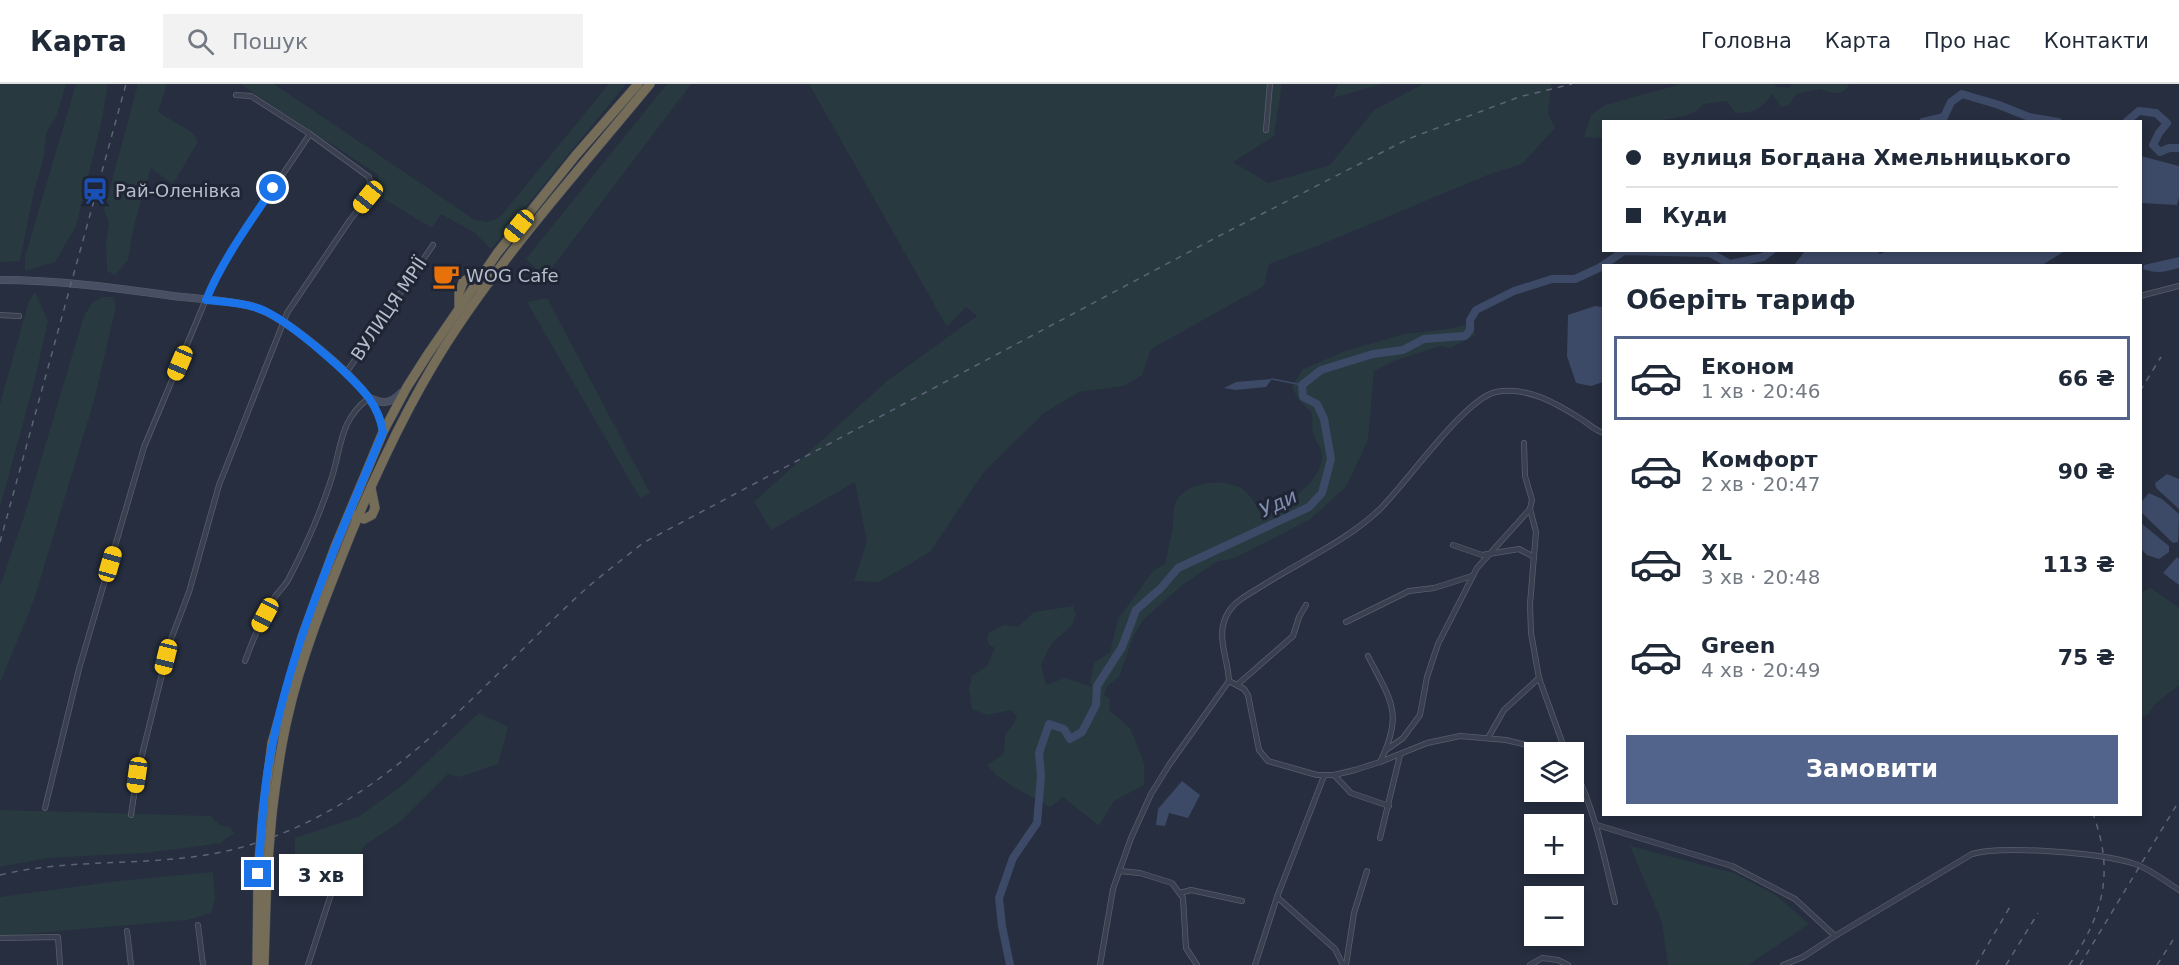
<!DOCTYPE html>
<html lang="uk">
<head>
<meta charset="utf-8">
<style>
  body { margin:0; font-family:"DejaVu Sans",sans-serif; background:#f2f2f3; color:#1f2937; height:100vh; display:flex; flex-direction:column; font-size:22px; white-space:nowrap }
  * { box-sizing:border-box; margin:0 }
  p { font-size:20px; color:#747a83 }
  .icon { flex:none; width:33px; height:33px; fill:none; stroke:currentColor; stroke-width:2; stroke-linecap:round; stroke-linejoin:round }
  .map { position:relative; flex:1; overflow:hidden }
  .panel { position:absolute; left:1602px; top:180px; width:540px; height:552px; display:flex; flex-direction:column; background:#fff; border-radius:0px; box-shadow:0 3px 9px #0003 }
  .panel>* { flex:none }
  .banner { position:absolute; left:1602px; top:36px; width:540px; height:132px; border-radius:0px; box-shadow:0 3px 9px #0003; display:grid; align-content:center; height:132px; padding:0 24px; background:#fff }
  .controls { position:absolute; left:1524px; top:658px; display:grid; gap:12px }
  .controls a { display:grid; place-items:center; width:60px; height:60px; border-radius:0px; background:#fff; box-shadow:0 3px 9px #0003; font-size:30px }
  .end { position:absolute; width:27px; height:27px; margin:-14px; border:8px solid #1a73e8; background:#fff; box-shadow:0 0 0 3px #fff }
  .from { border-radius:50% }
  .bubble { position:absolute; height:42px; border-radius:0px; background:#fff; box-shadow:0 3px 9px #0003; font-size:20px; font-weight:800; line-height:42px; text-align:center }
  .car { position:absolute; width:18px; height:36px; margin:-18px -9px; border-radius:8px; box-shadow:0 0 4px 2px #0007; background:linear-gradient(#f5c518 24%,#345 0 40%,#f5c518 0 76%,#345 0 86%,#f5c518 0) }
  .banner b { display:flex; align-items:center; gap:21px; height:57px; font-size:22px }
  .banner b+b { border-top:2px solid #e0e1e3 }
  .banner i { width:15px; height:15px; background:#1f2937 }
  ul { padding:0; list-style:none }
  li { display:flex; align-items:center; gap:18px; height:84px; margin:0 12px 9px; padding:0 12px; border:3px solid transparent; border-radius:0px }
  li div { flex:1 }
  li b { display:block; font-size:22px }
  li em { font-style:normal; font-weight:800 }
  li.current { border-color:#53648c }
  li>.icon { width:54px; height:54px; stroke-width:1.5 }
  h2 { padding:0 24px; font-size:27px; line-height:72px }
  .button { display:flex; gap:12px; margin-top:auto; padding:12px 24px }
  .button a { flex:1; height:69px; border-radius:0px; background:#53648c; color:#fff; font-size:24px; font-weight:800; line-height:69px; text-align:center }
  header { display:flex; align-items:center; gap:36px; box-sizing:border-box; height:84px; padding:0 30px; background:#fff; border-bottom:2px solid #e0e1e3 }
  header strong { font-size:28px }
  nav { display:flex; gap:33px; margin-inline-start:auto; font-size:21px }
  .search { width:420px; height:54px; background:#f2f2f3; display:flex; align-items:center; gap:15px; box-sizing:border-box; padding:0 21px; border-radius:0px; color:#747a83; font-size:22px }
  .map>svg:first-child { display:block }
</style>
</head>
<body>
<header>
<strong>Карта</strong>
<div class="search"><svg class="icon" aria-label="search" viewBox="0 0 24 24"><circle cx="10" cy="10" r="6"/><path d="M15 15l6 6"/></svg>Пошук</div>
<nav><a>Головна</a><a>Карта</a><a>Про нас</a><a>Контакти</a></nav>
</header>
<div class="map">
<svg width="2179" height="881" viewBox="0 0 2179 881">
  <rect width="100%" height="100%" fill="#262e3f"/>
  <!-- green -->
  <g fill="#283a40">
    <polygon points="0,0 66,0 57,30 46,50 44,72 34,107 20,177 0,178"/>
    <polygon points="76,0 108,0 101,40 76,142 55,178 25,187 25,173"/>
    <polygon points="138,0 167,0 158,28 193,49 198,58 173,100 151,84 135,137 128,176 115,191 107,187 106,159 109,139 104,126"/>
    <polygon points="240,0 274,0 475,136 488,138 500,133 609,0 626,0 491,165 475,149 441,130 432,144 384,115 377,90"/>
    <polygon points="667,0 691,0 545,193 526,175"/>
    <polygon points="809,0 1282,0 1274,52 1233,78 1268,99 1330,81 1374,26 1423,0 1551,0 1548,30 1555,44 1522,80 1490,90 1320,161 1269,180 1264,202 1151,265 1142,291 1124,302 1079,308 1044,329 983,389 930,468 879,498 854,497 867,458 855,398 771,446 754,418 887,297 977,232 966,223 947,243"/>
    <polygon points="1338,0 1381,0 1333,14"/>
    <path d="M1682,0H1774L1777,3L1790,4L1792,0H1850L1843,8L1833,9L1821,5L1796,10L1789,21L1781,23L1772,10C1763,25 1751,30 1735,29L1727,17L1704,20L1696,27L1685,32L1657,37L1604,38L1603,54L1584,53L1591,31L1605,21Z"/>
    <polygon points="35,208 48,237 34,299 0,423 0,320 29,217"/>
    <polygon points="102,213 113,213 116,222 95,313 34,516 0,599 0,502 23,436 84,232 93,218"/>
    <polygon points="547,214 650,409 640,414 527,218"/>
    <path d="M1466,241L1476,251L1451,264L1440,262L1394,277L1374,287L1368,356L1346,403L1309,436L1235,474L1216,478L1181,502L1143,536L1133,553L1119,593L1108,601L1104,611L1110,615L1109,626L1130,644L1144,679V701L1114,717L1099,742L1063,713L1050,723L1012,702L996,691L987,681L1004,670L1005,651L1014,639L1017,632L1011,626L987,631L972,625L969,604L972,592L987,582L995,564L989,561L987,553L989,548L1004,541L1018,543L1034,528L1073,522L1076,531L1072,541L1051,560L1041,581L1046,601L1065,594L1092,603L1090,598L1094,579L1110,568L1118,535L1153,487L1165,480C1167,469 1170,459 1172,448C1174,437 1172,427 1177,416C1188,397 1227,393 1244,406C1253,414 1257,423 1262,433C1282,427 1322,396 1322,373C1322,363 1317,361 1314,352C1311,346 1313,336 1312,329L1298,315L1292,303L1303,285L1348,266L1405,250L1448,245Z"/>
    <polygon points="2151,504 2179,524 2179,601 2155,620 2147,631 2141,634 2141,508"/>
    <polygon points="479,629 508,643 498,680 460,693 448,690 401,737 365,761 342,798 331,798 323,812 306,808 295,793 295,754 358,733 404,700"/>
    <polygon points="0,726 211,732 219,741 230,743 234,749 220,759 201,762 144,769 47,774 0,783"/>
    <polygon points="1630,762 1734,789 1777,812 1809,840 1748,881 1668,881 1662,838"/>
    <polygon points="213,788 215,815 211,829 187,836 0,852 0,813 118,797"/>
  </g>
  <!-- water -->
  <g fill="#3d4a67">
    <polygon points="2141,72 2179,82 2179,113 2177,121 2141,119"/>
    <polygon points="1876,166 1880,170 1890,166 2065,167 2042,181 1794,181 1805,167"/>
    <path d="M2179,173V184C2165,188 2157,190 2143,185L2144,181Z"/>
    <polygon points="1595,222 1603,223 1603,298 1591,302 1576,299 1567,272 1568,231"/>
    <polygon points="1272,295 1266,303 1236,306 1224,304 1236,298"/>
    <polygon points="2167,390 2179,395 2179,425 2156,404 2155,399"/>
    <polygon points="2149,409 2162,415 2179,430 2178,458 2173,459 2141,428 2141,418"/>
    <polygon points="2141,439 2169,462 2169,468 2159,475 2147,471 2141,465"/>
    <polygon points="2177,473 2179,475 2179,501 2163,489"/>
    <polygon points="1182,697 1200,711 1188,734 1169,729 1165,742 1156,741 1158,725"/>
  </g>
  <g fill="none" stroke-linecap="round" stroke-linejoin="round">
    <!-- stream -->
    <polyline stroke="#3d4a67" stroke-width="1.5" points="1272,295 1302,301"/>
    <!-- river -->
    <g stroke="#3d4a67" stroke-width="8">
      <polyline points="1923,38 1944,33 1951,18 1962,10 1999,21 2029,33 2058,38"/>
      <polyline points="2126,38 2139,27 2156,29 2167,39 2159,49 2153,61 2160,68 2169,64 2179,64"/>
      <polyline points="1010,881 1002,842 999,814 1013,774 1037,739 1041,692 1039,669 1049,640 1064,645 1070,655 1082,648 1096,621 1097,602 1122,563 1136,526 1161,504 1178,484 1309,423 1322,409 1331,375 1324,335 1317,320 1303,313 1302,301 1321,286 1373,270 1403,266 1424,255 1465,252 1470,246 1470,236 1476,226 1514,207 1552,195 1575,195 1599,184 1624,167 1710,169 1730,180 1763,173 1772,166"/>
    </g>
    <defs>
      <g id="street">
        <polyline points="1266,46 1270,0"/>
        <polyline points="2140,212 2179,202"/>
        <polyline points="0,231 19,232"/>
        <polyline points="346,289 433,161"/>
        <polyline points="1530,425 1536,448 1530,520 1531,549 1539,594 1566,669"/>
        <polyline points="1453,461 1482,471 1519,465 1534,473"/>
        <polyline points="1346,538 1409,507 1434,504 1472,492"/>
        <path d="M1368,572C1391,617 1404,629 1380,678"/>
        <path d="M245,577C253,555 262,534 274,514C278,508 284,503 288,496C304,466 319,432 330,399C342,365 338,337 369,314"/>
        <polyline points="1229,597 1244,605 1248,611 1259,666 1268,677 1317,691 1334,691 1355,686 1380,678 1427,659 1460,652 1506,656 1561,669"/>
        <polyline points="1237,601 1293,552 1299,533 1306,521"/>
        <polyline points="1488,654 1504,626 1539,594"/>
        <polyline points="1386,666 1403,654 1420,631 1427,593 1438,560 1477,484 1530,425 1532,416 1525,392 1524,359"/>
        <path d="M1574,684C1595,727 1604,772 1615,818"/>
        <polyline points="1334,691 1351,709 1389,722"/>
        <polyline points="45,724 79,585 144,363 214,196 237,158 310,50 251,12 236,11"/>
        <polyline points="131,731 137,691 170,558 189,508 219,401 287,229 350,136 368,113 371,101 369,93 310,50"/>
        <path d="M1597,741L1732,782L1795,815L1835,852L1972,770C2003,761 2103,769 2135,780C2150,785 2165,797 2179,806"/>
        <polyline points="1380,754 1400,671"/>
        <polyline points="1119,787 1140,789 1172,799 1183,814 1186,864 1197,881"/>
        <polyline points="1180,809 1191,806 1242,817"/>
        <polyline points="1277,813 1335,865 1343,881"/>
        <polyline points="198,841 203,881"/>
        <polyline points="127,847 131,881"/>
        <polyline points="0,854 58,853 60,881"/>
        <polyline points="308,881 332,807"/>
        <path d="M1100,881L1113,805L1131,754L1151,710L1169,681L1229,597C1228,573 1214,550 1229,527C1237,515 1253,508 1265,500C1303,476 1346,457 1379,426C1406,400 1465,314 1496,308C1527,302 1556,319 1581,335C1588,339 1595,347 1604,349"/>
        <polyline points="1255,881 1277,813 1324,692"/>
        <polyline points="1346,881 1354,829 1367,787"/>
        <polyline points="1530,881 1542,874 1558,876 1568,881"/>
        <polyline points="1783,881 1803,873 1835,852"/>
      </g>
      <g id="secondary">
        <path d="M0,196C58,196 116,204 173,212C199,215 226,216 251,222C283,230 349,287 369,314C376,324 381,335 383,348"/>
        <path d="M369,314C383,320 390,320 401,309"/>
      </g>
      <g id="highway">
        <path d="M459,226V209L463,198C470,192 478,194 480,203"/>
        <polyline points="353,431 364,435 372,431 375,424 371,404"/>
        <polyline points="263,729 272,659 302,553 335,463 383,348 407,303 428,270 498,168 576,71 638,0"/>
        <path d="M272,730C276,697 280,664 288,632C302,570 327,510 350,452C380,379 414,307 458,242C515,157 585,79 650,0"/>
        <polyline points="257,881 258,790"/>
        <polyline points="264,881 267,789"/>
      </g>
    </defs>
    <!-- street casing -->
    <use href="#street" stroke="#585e6c" stroke-width="6"/>
    <!-- secondary casing -->
    <use href="#secondary" stroke="#585e6c" stroke-width="8"/>
    <!-- highway casing -->
    <use href="#highway" stroke="#454b59" stroke-width="10"/>
    <!-- street -->
    <use href="#street" stroke="#3a404f" stroke-width="4.5"/>
    <!-- secondary -->
    <use href="#secondary" stroke="#494f62" stroke-width="7"/>
    <!-- highway -->
    <use href="#highway" stroke="#756d58" stroke-width="9"/>
    <!-- rail -->
    <g stroke="#5d6476" stroke-width="1.5" stroke-dasharray="6 6" stroke-linecap="butt">
      <polyline points="2140,307 2161,273"/>
      <polyline points="0,458 126,0"/>
      <polyline points="1603,603 1604,602"/>
      <path d="M0,791C78,772 161,785 239,764C383,725 475,607 580,510C600,492 622,476 643,459L1219,152L1408,55L1519,13L1572,0"/>
      <polyline points="1976,881 2011,821"/>
      <polyline points="2006,881 2038,829"/>
      <path d="M2069,881C2103,831 2115,789 2093,730"/>
      <polyline points="2080,881 2179,717"/>
      <polyline points="2157,881 2173,856"/>
    </g>
    <defs>
      <g id="highway-bridge">
        <polyline points="267,789 272,730"/>
        <polyline points="258,790 263,729"/>
      </g>
    </defs>
    <!-- highway-bridge casing -->
    <use href="#highway-bridge" stroke="#454b59" stroke-width="10" stroke-linecap="butt"/>
    <!-- highway-bridge -->
    <use href="#highway-bridge" stroke="#756d58" stroke-width="9"/>
  </g>
  <g fill="none" stroke-linecap="round" stroke-linejoin="round">
    <!-- route -->
    <path stroke="#1a73e8" stroke-width="8" d="M258,790C262,746 263,701 273,658C295,550 341,449 383,348C381,335 376,324 369,314C349,289 294,241 265,227C247,219 226,218 206,216C223,175 249,140 273,104"/>
  </g>
  <!-- icons -->
  <defs>
    <symbol id="station-bare" viewBox="-9 -9 18 18"><path d="M-3-6H3Q5-6 5-4V2Q5 4 3 4L4.5 6H3L1.5 4h-3L-3 6H-4.5L-3 4Q-5 4-5 2V-4Q-5-6-3-6ZM-3.5-4v3h7v-3ZM-3.5 1v1.5H-2V1ZM2 1v1.5H3.5V1Z" fill="#1a4fb4" stroke="#1f2534" stroke-width="2.5" paint-order="stroke"/></symbol>
    <symbol id="cafe-bare" viewBox="-9 -9 18 18"><path d="M-5.5-4.5H6V0H3Q3 3.5 0 3.5H-2.5Q-5.5 3.5-5.5 0ZM3-3.2v2h1.7v-2ZM-6 4.5H4V6H-6Z" fill="#e8710a" stroke="#1f2534" stroke-width="2.5" paint-order="stroke"/></symbol>
  </defs>
  <g fill-rule="evenodd">
    <use href="#station-bare" x="76" y="88" width="38" height="38"/>
    <use href="#cafe-bare" x="427" y="173" width="38" height="38"/>
  </g>
  <g text-anchor="middle" stroke-width="6" stroke-linejoin="round" paint-order="stroke">
    <!-- poi labels -->
    <g font-size="18" fill="#b7bcc9" stroke="#1f2534" text-anchor="start">
      <text x="115" y="113">Рай-Оленівка</text>
      <text x="466" y="198">WOG Cafe</text>
    </g>
    <!-- street labels -->
    <g font-size="18" fill="#b7bcc9" stroke="#1f2534">
      <text transform="translate(389 225) rotate(-56)" y="6">ВУЛИЦЯ МРІЇ</text>
    </g>
    <!-- water labels -->
    <g font-size="20" font-style="italic" fill="#808eb0" stroke="#1f2534">
      <text transform="translate(1278 419) rotate(-26)" y="7">Уди</text>
    </g>
  </g>
</svg>
<div class="controls">
<a><svg class="icon" aria-label="layers" viewBox="0 0 24 24"><path d="M12 4l9 5-9 5-9-5zM3 14l9 5 9-5"/></svg></a>
<a>+</a>
<a>−</a>
</div>
<i class="end from" style="left:273px;top:104px"></i>
<i class="end" style="left:258px;top:790px"></i>
<div class="bubble" style="left:279px;top:770px;width:84px">3 хв</div>
<i class="car" style="left:368px;top:113px;rotate:219deg"></i>
<i class="car" style="left:519px;top:142px;rotate:219deg"></i>
<i class="car" style="left:180px;top:279px;rotate:203deg"></i>
<i class="car" style="left:110px;top:480px;rotate:16deg"></i>
<i class="car" style="left:265px;top:531px;rotate:208deg"></i>
<i class="car" style="left:166px;top:573px;rotate:194deg"></i>
<i class="car" style="left:137px;top:691px;rotate:188deg"></i>
<div class="banner">
<b><i class="from"></i>вулиця Богдана Хмельницького</b>
<b><i></i>Куди</b>
</div>
<section class="panel">
<h2>Оберіть тариф</h2>
<ul>
<li class="current"><svg class="icon" aria-label="car" viewBox="0 0 24 24"><path d="M5 17H2v-5l4-1 3-4h7l3 4 3 1v5h-3M9 17h6M6 11h13"/><circle cx="7" cy="17" r="2"/><circle cx="17" cy="17" r="2"/></svg><div><b>Економ</b><p>1 хв · 20:46</p></div><em>66 ₴</em></li>
<li><svg class="icon" aria-label="car" viewBox="0 0 24 24"><path d="M5 17H2v-5l4-1 3-4h7l3 4 3 1v5h-3M9 17h6M6 11h13"/><circle cx="7" cy="17" r="2"/><circle cx="17" cy="17" r="2"/></svg><div><b>Комфорт</b><p>2 хв · 20:47</p></div><em>90 ₴</em></li>
<li><svg class="icon" aria-label="car" viewBox="0 0 24 24"><path d="M5 17H2v-5l4-1 3-4h7l3 4 3 1v5h-3M9 17h6M6 11h13"/><circle cx="7" cy="17" r="2"/><circle cx="17" cy="17" r="2"/></svg><div><b>XL</b><p>3 хв · 20:48</p></div><em>113 ₴</em></li>
<li><svg class="icon" aria-label="car" viewBox="0 0 24 24"><path d="M5 17H2v-5l4-1 3-4h7l3 4 3 1v5h-3M9 17h6M6 11h13"/><circle cx="7" cy="17" r="2"/><circle cx="17" cy="17" r="2"/></svg><div><b>Green</b><p>4 хв · 20:49</p></div><em>75 ₴</em></li>
</ul>
<div class="button"><a>Замовити</a></div>
</section>
</div>
</body>
</html>
